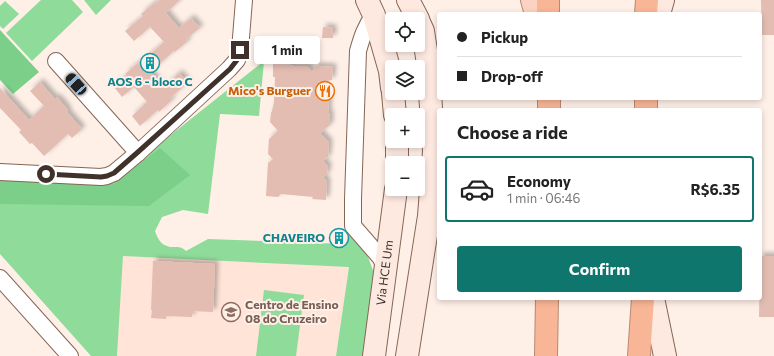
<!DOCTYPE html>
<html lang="en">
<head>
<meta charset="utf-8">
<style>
  body { margin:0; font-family:Commissioner,sans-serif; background:#f2f2f2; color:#222; height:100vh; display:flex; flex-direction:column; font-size:15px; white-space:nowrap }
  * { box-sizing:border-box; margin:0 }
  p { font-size:13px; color:#767676 }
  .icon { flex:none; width:22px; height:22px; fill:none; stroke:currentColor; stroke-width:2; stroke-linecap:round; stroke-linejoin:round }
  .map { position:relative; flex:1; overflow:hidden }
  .drawer { position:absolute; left:437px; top:108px; width:325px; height:192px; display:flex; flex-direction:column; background:#fff; border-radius:4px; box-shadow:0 2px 6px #0003 }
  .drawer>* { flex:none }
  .hud { position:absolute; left:437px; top:12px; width:325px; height:88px; border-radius:4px; box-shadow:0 2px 6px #0003; display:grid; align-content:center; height:88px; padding:0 20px; background:#fff }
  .controls { position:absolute; left:385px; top:12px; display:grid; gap:8px }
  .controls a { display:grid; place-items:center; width:40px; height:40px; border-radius:4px; background:#fff; box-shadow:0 2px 6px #0003; font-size:20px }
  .end { position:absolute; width:18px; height:18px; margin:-9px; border:5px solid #40322b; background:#fff; box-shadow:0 0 0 2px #fff }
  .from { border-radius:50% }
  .bubble { position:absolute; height:28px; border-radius:4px; background:#fff; box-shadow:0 2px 6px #0003; font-size:13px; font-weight:700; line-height:28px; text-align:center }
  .car { position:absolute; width:12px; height:24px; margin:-12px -6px; border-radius:5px; box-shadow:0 0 3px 1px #0007; background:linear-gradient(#222 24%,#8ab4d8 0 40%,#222 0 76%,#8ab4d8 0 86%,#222 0) }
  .hud b { display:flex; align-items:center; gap:14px; height:38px; font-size:15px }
  .hud b+b { border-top:1px solid #e0e0e0 }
  .hud i { width:10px; height:10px; background:#222 }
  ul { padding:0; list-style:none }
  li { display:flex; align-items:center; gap:12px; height:66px; margin:0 8px 6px; padding:0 12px; border:2px solid transparent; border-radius:4px }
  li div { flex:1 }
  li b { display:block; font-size:15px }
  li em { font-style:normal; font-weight:700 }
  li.on { border-color:#0f766e }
  li>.icon { width:36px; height:36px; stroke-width:1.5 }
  h2 { padding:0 20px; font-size:18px; line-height:48px }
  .cta { display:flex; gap:8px; margin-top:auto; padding:8px 20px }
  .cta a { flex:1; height:46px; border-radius:4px; background:#0f766e; color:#fff; font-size:16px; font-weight:700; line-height:46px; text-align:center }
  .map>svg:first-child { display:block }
</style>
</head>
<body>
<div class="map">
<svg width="774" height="356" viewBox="0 0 774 356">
  <defs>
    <filter id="shadow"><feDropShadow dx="3.5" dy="-3.5" stdDeviation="2" flood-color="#0004"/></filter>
  </defs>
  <rect width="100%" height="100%" fill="#feefe7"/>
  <!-- built -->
  <polygon fill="#ffe4d7" points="123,256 349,267 336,356 117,356"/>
  <!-- green -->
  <g fill="#8fdb9a">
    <polygon points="41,0 72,0 83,12 32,61 6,33"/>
    <polygon points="84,0 111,0 96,15"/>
    <polygon points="5,1 19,14 3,29 0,26 0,6"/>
    <path d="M264,61L259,116L220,114L208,214L183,210L162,217L155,231C157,237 160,244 167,246C174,249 179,244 186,251L208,239L346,244L348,234L367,254L376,279L365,356H336L349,267L123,256L117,356H91L0,254V169L114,180Z"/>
    <polygon points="264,290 304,295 296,356 256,356"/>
  </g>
  <!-- forest -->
  <g fill="#7bcf89">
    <polygon points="0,30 39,72 13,94 0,80"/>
    <polygon points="160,148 190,175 149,206 0,204 0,176 54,181 114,184"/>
  </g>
  <!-- building -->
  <g fill="#e3bdb2" filter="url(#shadow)">
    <polygon points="160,0 180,0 166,13 179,28 191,18 200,28 186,39 188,41 175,52 174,51 150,72 163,88 179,73 188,83 170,98 172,100 159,112 158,110 140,126 132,116 147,102 134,87 122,97 114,87 127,75 125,74 138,63 139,64 164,42 150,27 134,41 125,31 143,16 141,14 154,3 155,4"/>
    <polygon points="761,0 774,0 774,35 762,35"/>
    <polygon points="323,27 333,28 333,38 322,38"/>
    <polygon points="273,64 291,65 297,67 299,66 307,66 312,72 316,66 333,67 332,80 317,83 329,94 328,114 330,113 330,125 320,133 329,142 328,157 323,161 328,166 327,174 323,177 327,182 326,200 312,199 313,197 281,194 278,197 266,196 268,163 273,159 268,154 269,139 278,131 270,122 271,113 272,111 274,102 275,77 273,77"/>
    <polygon points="40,82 55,99 57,97 68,110 67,112 82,129 72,138 68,134 44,156 32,143 30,144 19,132 21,130 0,108 0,88 29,120 44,106 30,91"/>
    <polygon points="760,256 774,256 774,317 759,317"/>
    <polygon points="153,261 215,264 213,312 192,311 192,317 166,316 166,319 151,318 152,310 151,310"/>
  </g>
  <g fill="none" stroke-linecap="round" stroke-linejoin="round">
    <defs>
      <g id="street">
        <path d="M374,15C365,27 362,37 358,51L353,199V226L380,257L386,268"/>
        <polyline points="56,61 138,153"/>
        <polyline points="0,172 101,177 107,176 114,173 138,153 229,69 237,60 240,50 244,0"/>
        <polyline points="0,278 70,356"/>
      </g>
      <g id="secondary">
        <polyline points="367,0 374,15 390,71 392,88"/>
        <polyline points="408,0 418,19"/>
        <polyline points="659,14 663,0"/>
        <polyline points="393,93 395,115"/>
        <polyline points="397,163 397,141"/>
        <polyline points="653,298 665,356"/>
        <path id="s1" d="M374,356L396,189"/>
        <polyline points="407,356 429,216 434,151 428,64 423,31 418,20"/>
      </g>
      <polyline id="primary" points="532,0 536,14"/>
      <g id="highway">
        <polyline points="548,14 548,0"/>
        <polyline points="646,14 647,0"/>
        <polyline points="549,98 549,110"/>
        <polyline points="646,98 646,110"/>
        <polyline points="546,356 547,298"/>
        <polyline points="639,356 643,298"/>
      </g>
    </defs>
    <!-- street casing -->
    <use href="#street" stroke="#856656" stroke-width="18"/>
    <!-- secondary casing -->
    <use href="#secondary" stroke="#856656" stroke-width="24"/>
    <!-- primary casing -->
    <use href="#primary" stroke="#b88871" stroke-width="24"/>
    <!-- highway casing -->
    <use href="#highway" stroke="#b88871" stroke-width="24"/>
    <!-- street -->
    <use href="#street" stroke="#fff" stroke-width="16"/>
    <!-- secondary -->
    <use href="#secondary" stroke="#fde9e0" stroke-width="22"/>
    <!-- primary -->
    <use href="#primary" stroke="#fbd3c1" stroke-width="22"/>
    <!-- highway -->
    <use href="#highway" stroke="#f9b697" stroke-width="22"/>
  </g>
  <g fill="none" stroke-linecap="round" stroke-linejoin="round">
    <!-- route -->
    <polyline stroke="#40322b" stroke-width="5" points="46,174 101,177 107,176 114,173 138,152 230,69 237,60 240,50"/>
  </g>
  <!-- icons -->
  <defs>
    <symbol id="building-ring" viewBox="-11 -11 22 22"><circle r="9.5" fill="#feefe7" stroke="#0f9aa8" stroke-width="1.5"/><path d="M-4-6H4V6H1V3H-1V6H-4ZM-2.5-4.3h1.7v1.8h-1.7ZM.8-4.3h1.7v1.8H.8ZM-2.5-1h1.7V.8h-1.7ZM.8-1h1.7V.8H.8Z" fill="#0f9aa8"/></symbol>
    <symbol id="restaurant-ring" viewBox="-11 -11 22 22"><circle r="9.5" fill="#feefe7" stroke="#e8710a" stroke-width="1.5"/><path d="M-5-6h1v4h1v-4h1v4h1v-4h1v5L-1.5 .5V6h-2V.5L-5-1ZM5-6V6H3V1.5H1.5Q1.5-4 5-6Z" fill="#e8710a"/></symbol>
    <symbol id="school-ring" viewBox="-11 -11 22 22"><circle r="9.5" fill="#feefe7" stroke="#8d6e63" stroke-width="1.5"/><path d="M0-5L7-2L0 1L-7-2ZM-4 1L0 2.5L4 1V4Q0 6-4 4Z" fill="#8d6e63"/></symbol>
  </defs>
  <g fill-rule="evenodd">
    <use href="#building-ring" x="139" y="52" width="22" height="22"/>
    <use href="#restaurant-ring" x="314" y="80" width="22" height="22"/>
    <use href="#building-ring" x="328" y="227" width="22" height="22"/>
    <use href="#school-ring" x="220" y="301" width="22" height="22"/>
  </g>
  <g text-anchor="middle" stroke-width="4" stroke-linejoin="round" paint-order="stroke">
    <!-- culture labels -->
    <g font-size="12" font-weight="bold" fill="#0d838f" stroke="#feefe7">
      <text x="150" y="86">AOS 6 - bloco C</text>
      <text x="325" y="242" text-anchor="end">CHAVEIRO</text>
    </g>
    <!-- food labels -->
    <g font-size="12" font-weight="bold" fill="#c56008" stroke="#feefe7" text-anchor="end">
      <text x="311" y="95">Mico's Burguer</text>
    </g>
    <!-- street labels -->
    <g font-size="12" fill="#40322b" stroke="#feefe7">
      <text dy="4" stroke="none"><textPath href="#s1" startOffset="84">Via HCE Um</textPath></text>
    </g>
    <!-- education labels -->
    <g font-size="12" font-weight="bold" fill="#785e54" stroke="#feefe7" text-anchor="start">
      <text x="245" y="309">Centro de Ensino<tspan x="245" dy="14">08 do Cruzeiro</tspan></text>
    </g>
  </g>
</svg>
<div class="controls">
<a><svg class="icon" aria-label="locate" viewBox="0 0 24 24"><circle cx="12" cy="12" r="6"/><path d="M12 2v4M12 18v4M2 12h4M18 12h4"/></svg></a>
<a><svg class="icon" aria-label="layers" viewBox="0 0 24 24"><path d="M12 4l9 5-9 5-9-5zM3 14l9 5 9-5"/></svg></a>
<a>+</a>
<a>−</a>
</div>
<i class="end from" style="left:46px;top:174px"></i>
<i class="end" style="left:240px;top:50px"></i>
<div class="bubble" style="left:254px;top:36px;width:66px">1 min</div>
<i class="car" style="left:76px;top:84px;rotate:318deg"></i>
<div class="hud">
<b><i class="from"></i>Pickup</b>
<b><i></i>Drop-off</b>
</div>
<section class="drawer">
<h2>Choose a ride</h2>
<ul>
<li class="on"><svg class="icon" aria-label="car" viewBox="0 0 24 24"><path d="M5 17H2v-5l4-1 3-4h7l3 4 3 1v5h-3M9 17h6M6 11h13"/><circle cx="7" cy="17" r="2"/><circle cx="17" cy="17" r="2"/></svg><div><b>Economy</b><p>1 min · 06:46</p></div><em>R$6.35</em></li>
</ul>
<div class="cta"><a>Confirm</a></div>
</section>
</div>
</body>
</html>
